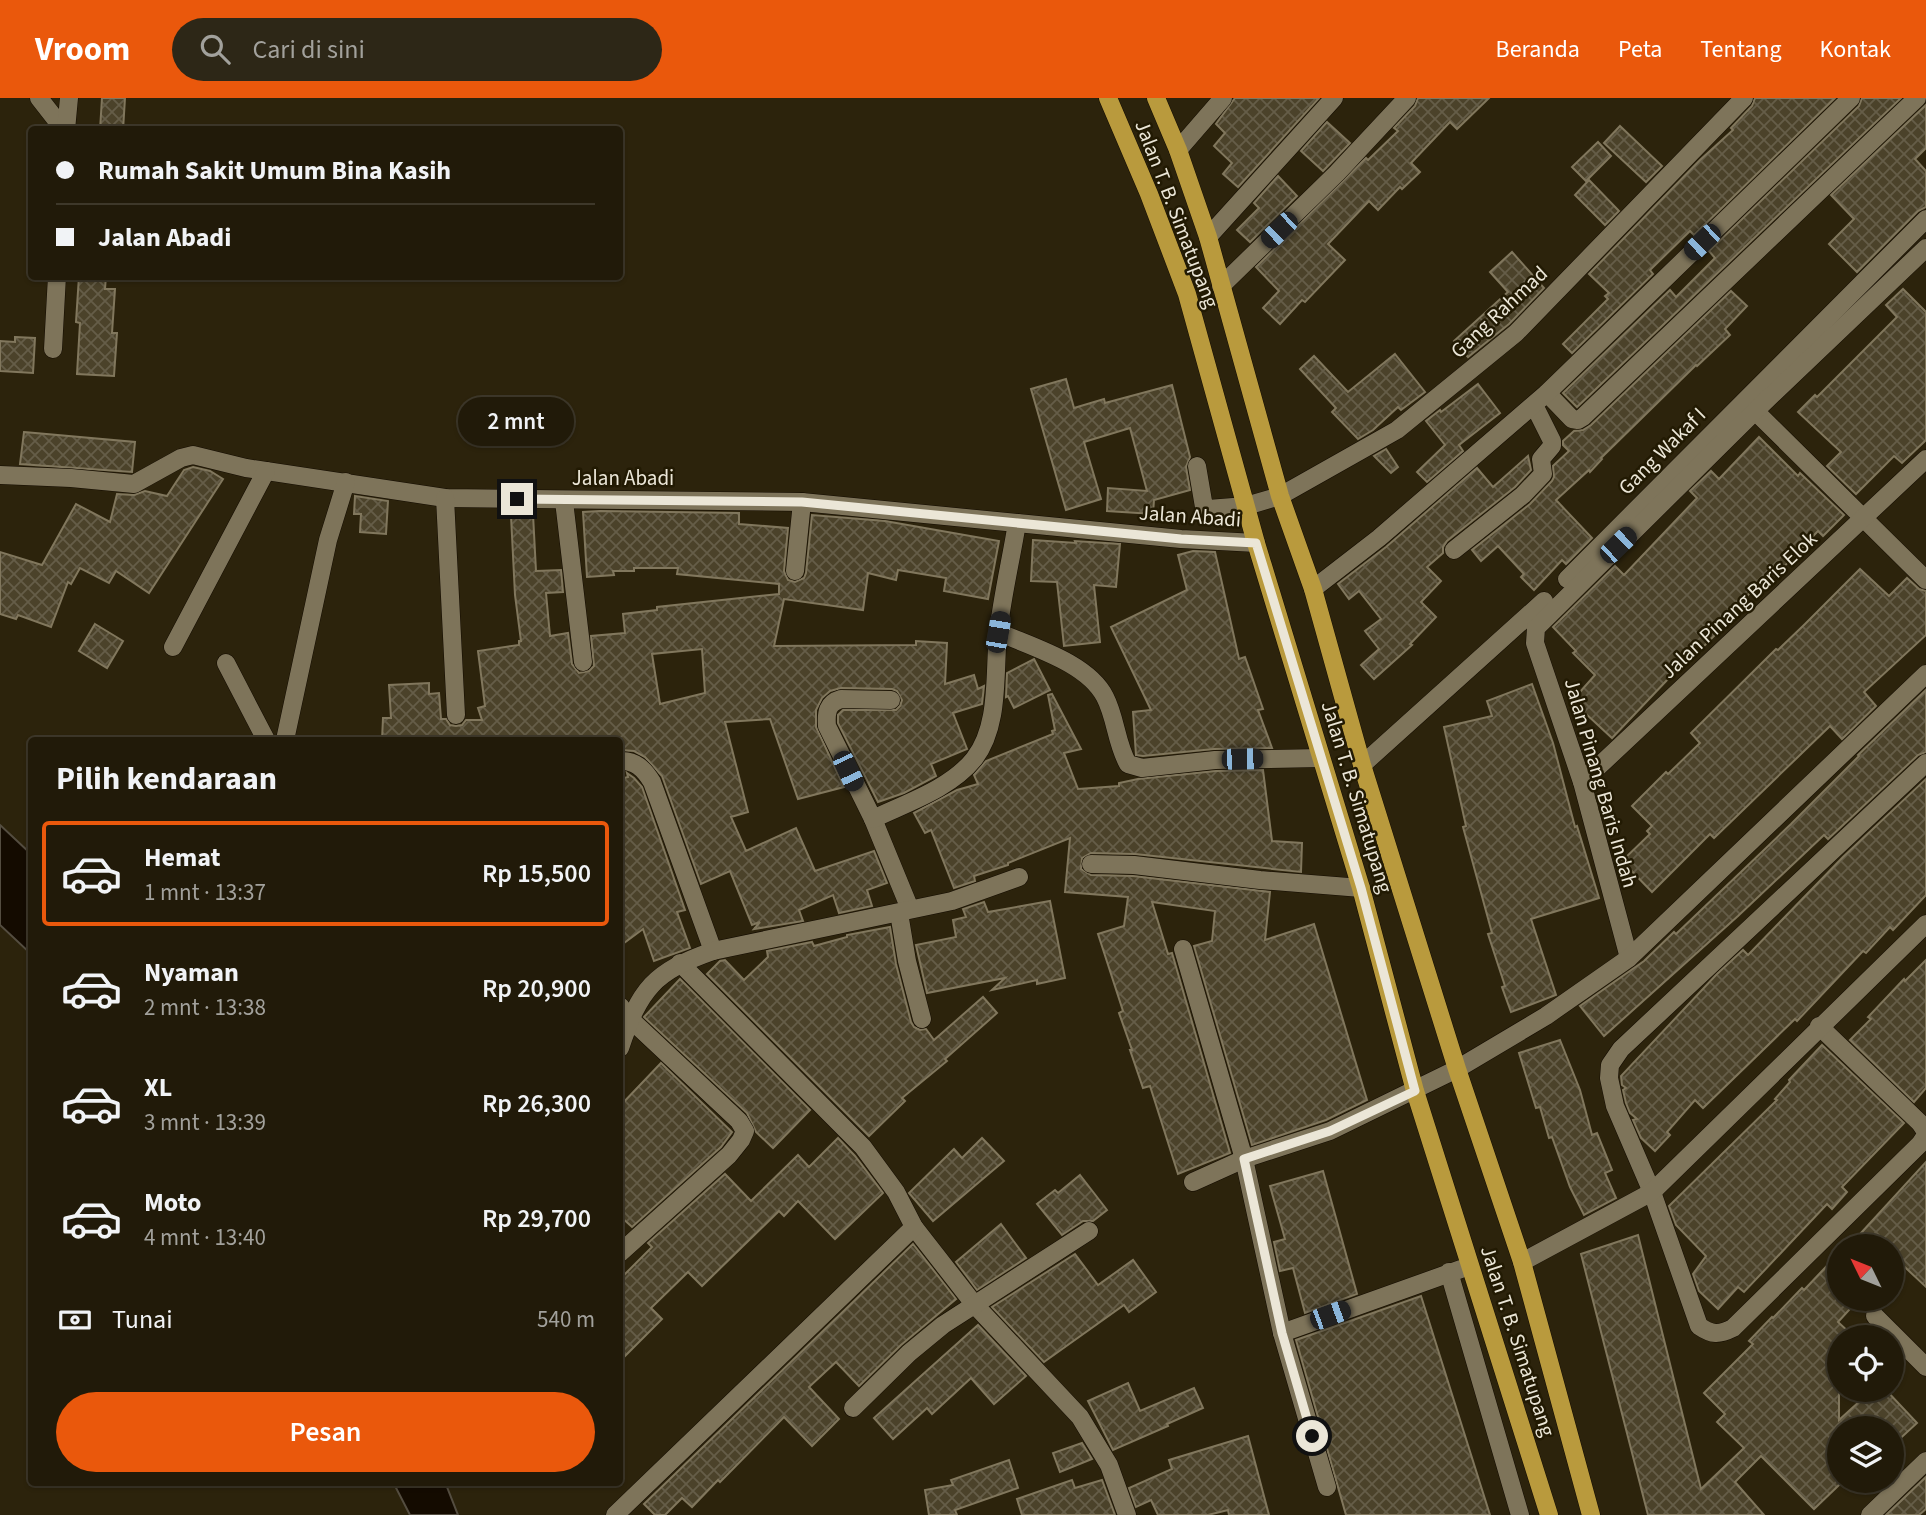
<!DOCTYPE html>
<html lang="id">
<head>
<meta charset="utf-8">
<style>
  body { margin:0; font-family:"Source Sans 3",sans-serif; background:#2d2717; color:#f1f3f6; height:100vh; display:flex; flex-direction:column; font-size:26px; white-space:nowrap }
  * { box-sizing:border-box; margin:0 }
  p { font-size:23px; color:#a2a19c }
  .icon { flex:none; width:38px; height:38px; fill:none; stroke:currentColor; stroke-width:2; stroke-linecap:round; stroke-linejoin:round }
  .map { position:relative; flex:1; overflow:hidden }
  .details { position:absolute; left:28px; top:639px; width:595px; height:749px; display:flex; flex-direction:column; background:#211a09; border-radius:7px; box-shadow:0 2px 5px #0004,0 0 0 2px #3e382a }
  .details>* { flex:none }
  .hud { position:absolute; left:28px; top:28px; width:595px; height:154px; border-radius:7px; box-shadow:0 2px 5px #0004,0 0 0 2px #3e382a; display:grid; align-content:center; height:154px; padding:0 28px; background:#211a09 }
  .needle { width:46px; rotate:313deg }
  .buttons { position:absolute; left:1827px; top:1136px; display:grid; gap:14px }
  .buttons a { display:grid; place-items:center; width:77px; height:77px; border-radius:50%; background:#211a09; box-shadow:0 2px 5px #0004,0 0 0 2px #3e382a; font-size:35px }
  .end { position:absolute; width:32px; height:32px; margin:-16px; border:9px solid #ebe6d7; background:#111; box-shadow:0 0 0 4px #111 }
  .from { border-radius:50% }
  .bubble { position:absolute; height:49px; border-radius:24px; background:#211a09; box-shadow:0 2px 5px #0004,0 0 0 2px #3e382a; font-size:23px; font-weight:600; line-height:49px; text-align:center }
  .car { position:absolute; width:21px; height:42px; margin:-21px -10px; border-radius:9px; box-shadow:0 0 5px 2px #0007; background:linear-gradient(#222 24%,#8ab4d8 0 40%,#222 0 76%,#8ab4d8 0 86%,#222 0) }
  .hud b { display:flex; align-items:center; gap:24px; height:66px; font-size:26px }
  .hud b+b { border-top:2px solid #3e382a }
  .hud i { width:18px; height:18px; background:#f1f3f6 }
  ul { padding:0; list-style:none }
  li { display:flex; align-items:center; gap:21px; height:105px; margin:0 14px 10px; padding:0 14px; border:4px solid transparent; border-radius:7px }
  li div { flex:1 }
  li b { display:block; font-size:26px }
  li em { font-style:normal; font-weight:600 }
  li.on { border-color:#ea580c }
  li>.icon { width:63px; height:63px; stroke-width:1.5 }
  h2 { padding:0 28px; font-size:32px; line-height:84px }
  .pay { display:flex; align-items:center; gap:18px; height:77px; padding:0 28px; font-size:26px }
  .pay p { margin-inline-start:auto }
  .action { display:flex; gap:14px; margin-top:auto; padding:14px 28px }
  .action a { flex:1; height:80px; border-radius:42px; background:#ea580c; color:#fff; font-size:28px; font-weight:600; line-height:80px; text-align:center }
  header { display:flex; align-items:center; gap:42px; box-sizing:border-box; height:98px; padding:0 35px; background:#ea580c; color:#fff }
  header strong { font-size:33px }
  nav { display:flex; gap:38px; margin-inline-start:auto; font-size:24px }
  .search { width:490px; height:63px; background:#2d2717; display:flex; align-items:center; gap:18px; box-sizing:border-box; padding:0 24px; border-radius:38px; color:#a2a19c; font-size:26px }
  .map>svg:first-child { display:block }
</style>
</head>
<body>
<header>
<strong>Vroom</strong>
<div class="search"><svg class="icon" aria-label="search" viewBox="0 0 24 24"><circle cx="10" cy="10" r="6"/><path d="M15 15l6 6"/></svg>Cari di sini</div>
<nav><a>Beranda</a><a>Peta</a><a>Tentang</a><a>Kontak</a></nav>
</header>
<div class="map">
<svg width="1926" height="1417" viewBox="0 0 1926 1417">
  <defs>
    <pattern id="building-cross-hatch" width="8" height="8" patternUnits="userSpaceOnUse" patternTransform="scale(1.75)"><rect width="8" height="8" fill="#4b422a"/><path d="M0 0l8 8M0 8l8-8" fill="none" stroke="#655d48"/></pattern>
  </defs>
  <rect width="100%" height="100%" fill="#2c230c"/>
  <!-- water -->
  <g fill="#140b00" stroke="#544d40" stroke-width="2">
    <polygon points="0,727 31,756 31,856 0,827"/>
    <polygon points="393,1384 445,1384 458,1417 410,1417"/>
  </g>
  <!-- building -->
  <g fill="url(#building-cross-hatch)" stroke="#81775d" stroke-width="2" fill-rule="evenodd">
    <polygon points="102,0 125,0 123,32 100,32"/>
    <polygon points="1235,0 1319,0 1238,89 1223,76 1232,65 1214,48 1225,35 1216,26"/>
    <polygon points="1418,0 1489,0 1457,31 1450,24 1411,65 1420,74 1402,91 1400,89 1378,112 1369,103 1328,146 1345,162 1305,204 1302,202 1280,226 1263,210 1279,193 1256,169 1366,60 1368,62 1398,33 1394,30 1415,8"/>
    <polygon points="1755,0 1835,0 1694,137 1690,133 1650,172 1653,176 1572,255 1563,246 1608,201 1605,198 1609,195 1589,176 1700,62 1733,32 1731,30 1752,8"/>
    <polygon points="1862,0 1901,0 1577,309 1563,295 1670,192 1676,199 1715,160 1709,153 1859,8"/>
    <polygon points="1926,7 1926,50 1915,61 1926,73 1926,109 1918,113 1857,174 1829,146 1854,121 1831,97"/>
    <polygon points="1327,24 1350,45 1323,73 1301,53"/>
    <polygon points="1620,28 1662,68 1646,84 1604,45"/>
    <polygon points="1598,44 1611,58 1586,83 1572,69"/>
    <polygon points="1278,78 1297,98 1250,144 1237,132 1259,110 1254,105"/>
    <polygon points="1589,82 1619,113 1605,127 1575,97"/>
    <polygon points="1512,154 1544,190 1509,226 1468,259 1454,243 1508,194 1490,174"/>
    <polygon points="79,178 106,178 105,191 115,191 112,235 117,235 114,278 77,276 80,225 76,224"/>
    <polygon points="1903,191 1926,214 1926,342 1902,365 1894,358 1856,396 1827,368 1841,354 1798,314 1815,297 1817,299 1897,219 1886,207"/>
    <polygon points="1731,193 1747,208 1725,231 1730,237 1697,268 1696,267 1601,360 1602,361 1590,374 1589,372 1556,402 1592,440 1566,466 1562,462 1534,492 1521,479 1524,476 1498,448 1481,463 1472,452 1530,406 1552,383 1554,379 1553,368 1569,353 1563,347 1563,343 1574,333 1583,332 1591,327"/>
    <polygon points="15,239 35,240 33,275 0,273 0,243 15,244"/>
    <polygon points="1395,256 1425,294 1401,312 1398,309 1373,332 1358,341 1332,314 1336,310 1300,271 1314,258 1348,294"/>
    <polygon points="1066,281 1074,310 1104,301 1105,305 1172,287 1190,359 1186,369 1190,392 1154,402 1153,416 1107,413 1108,390 1147,393 1130,330 1084,344 1101,401 1066,412 1031,291"/>
    <polygon points="1478,286 1500,315 1459,347 1463,353 1427,384 1417,374 1445,347 1426,323 1440,312 1441,314"/>
    <polygon points="24,334 135,344 132,374 20,366"/>
    <polygon points="1759,339 1798,378 1800,375 1844,417 1823,438 1818,433 1775,478 1771,474 1721,524 1724,528 1690,562 1688,560 1612,640 1572,603 1595,577 1573,555 1576,553 1553,529 1615,468 1624,477 1697,400 1690,393 1711,373 1719,381"/>
    <polygon points="1386,351 1398,369 1391,375 1374,358"/>
    <polygon points="1528,358 1531,372 1515,389 1447,443 1443,449 1443,455 1427,469 1441,483 1421,504 1436,519 1410,546 1412,547 1374,581 1361,567 1379,551 1365,533 1381,521 1359,493 1349,501 1338,486 1386,449 1477,370 1493,389"/>
    <polygon points="193,369 210,373 223,381 149,495 116,473 109,485 80,470 71,486 68,484 51,529 18,517 16,521 0,516 0,454 42,467 76,406 110,424 117,396 134,397 145,393 167,398 184,372"/>
    <polygon points="355,398 388,403 386,436 360,434 361,416 354,416"/>
    <path d="M600,413L739,415V426L788,430L784,473L788,482L795,484L804,480L806,475L812,417L885,423L999,443L988,501L944,493L946,480L898,472L896,482L868,475L863,512L784,501L774,548L916,547V543L947,545L945,586L974,577L978,591L984,588L982,606L953,615L967,651L931,666L936,678L904,695L878,704L838,625V617L843,612H896L900,608L902,602L897,593L892,591L841,590L830,593L822,600L816,612V629L844,689L798,701L770,621L725,624L748,714L731,719L746,753L796,730L815,773L874,753L887,785L867,792L872,808L839,815L833,797L799,812L803,823L754,831L760,824L752,827L730,773L701,786L662,678L645,659L634,653L621,652L620,642H382L383,620H391L389,587L429,585V596L439,595L441,621H446L450,627L456,628L462,627L466,622H482L478,610L485,608L478,553L519,547V543H521L515,497L511,418L533,416L536,473L561,472L563,494L546,495L550,538L568,535L572,566L579,575L589,573L594,568L591,538L625,535L623,516L657,512V509L779,496V486L677,476L678,470H634V473H613L614,477L587,479L583,414ZM702,551L705,595L660,606L652,556Z"/>
    <polygon points="1033,442 1076,445 1075,443 1120,446 1116,489 1094,487 1100,544 1064,548 1057,484 1031,483"/>
    <polygon points="1193,453 1215,454 1239,561 1245,559 1263,611 1258,612 1272,650 1214,651 1143,658 1136,657 1133,614 1151,612 1111,529 1187,492 1178,457"/>
    <polygon points="1860,471 1889,498 1907,480 1919,491 1926,493 1926,537 1864,594 1876,608 1842,641 1830,628 1714,740 1710,736 1652,794 1622,763 1650,736 1647,733 1652,728 1632,708 1666,674 1668,676 1700,645 1691,635 1776,551 1778,552 1805,526"/>
    <polygon points="95,526 123,543 107,570 79,553"/>
    <polygon points="1034,561 1050,592 1014,610 1008,598 1006,599 1007,575"/>
    <polygon points="1532,586 1553,645 1575,729 1577,728 1599,800 1531,821 1556,897 1511,914 1502,889 1505,888 1488,836 1492,835 1463,729 1466,728 1444,629 1492,618 1487,603"/>
    <polygon points="1926,592 1926,654 1918,657 1828,741 1824,737 1738,818 1604,938 1580,908 1644,863 1674,834 1676,836 1791,726 1859,658 1858,657"/>
    <polygon points="1052,596 1081,651 1064,655 1078,691 1119,688 1119,685 1138,681 1216,673 1263,672 1272,743 1302,745 1301,774 1135,756 1091,755 1082,760 1081,771 1091,777 1133,778 1270,794 1265,842 1314,826 1367,1002 1326,1022 1252,1047 1194,848 1212,843 1215,813 1152,804 1168,856 1172,855 1230,1055 1178,1076 1150,988 1143,990 1130,952 1132,952 1119,915 1123,913 1098,836 1124,828 1128,799 1065,794 1070,740 1008,765 1008,767 974,778 975,783 954,790 931,732 925,735 914,715 957,692 978,686 974,677 986,663 1053,636 1052,633 1055,632 1048,597"/>
    <polygon points="627,675 634,680 642,689 685,812 677,814 690,850 654,863 643,831 620,848 620,681 628,679"/>
    <polygon points="1926,681 1926,797 1893,832 1890,829 1866,855 1863,853 1797,923 1795,921 1703,1010 1695,1002 1667,1034 1670,1037 1655,1053 1641,1040 1633,1022 1637,1021 1630,1015 1626,1005 1623,992 1626,990 1622,987 1621,978 1717,876 1743,852 1748,857 1843,759"/>
    <polygon points="1050,803 1065,880 1037,886 1037,882 992,892 1005,880 927,895 916,847 956,839 953,822 966,819 963,811 984,804 988,814"/>
    <polygon points="890,829 896,866 911,924 914,929 920,932 926,931 934,942 983,899 997,915 945,961 947,963 902,1000 905,1003 869,1038 707,876 720,863 725,862 744,882 768,859 767,853 812,844 814,848 847,839 847,837"/>
    <polygon points="1926,862 1926,990 1914,1004 1850,942 1871,921 1868,919 1904,881 1905,883"/>
    <polygon points="680,881 810,1012 773,1050 756,1034 747,1015 644,919"/>
    <polygon points="1560,942 1580,992 1592,1037 1597,1035 1612,1072 1605,1075 1616,1100 1584,1117 1570,1089 1552,1039 1549,1040 1540,1009 1536,1010 1519,955"/>
    <polygon points="1822,947 1904,1025 1842,1089 1847,1094 1832,1111 1827,1106 1744,1194 1738,1189 1718,1211 1699,1193 1693,1176 1706,1158 1676,1127 1669,1108 1777,1002 1775,1001 1790,984 1789,982"/>
    <polygon points="661,965 732,1034 721,1049 632,1129 620,1118 620,1008"/>
    <polygon points="838,1040 855,1058 883,1095 835,1141 798,1103 784,1118 779,1113 702,1188 688,1174 651,1210 662,1221 620,1263 620,1181 652,1149 648,1145 725,1076 751,1103 798,1057 809,1069"/>
    <polygon points="982,1040 1004,1063 933,1123 909,1095 954,1051 962,1060"/>
    <polygon points="1926,1064 1926,1189 1892,1157 1892,1148 1849,1148"/>
    <polygon points="1323,1073 1357,1196 1305,1215 1293,1170 1280,1173 1274,1144 1285,1141 1270,1088"/>
    <polygon points="1080,1077 1107,1112 1093,1123 1083,1123 1062,1137 1037,1106 1055,1092 1058,1095"/>
    <polygon points="1001,1126 1026,1160 977,1192 956,1164"/>
    <polygon points="1638,1137 1701,1391 1744,1350 1717,1324 1725,1316 1704,1295 1753,1246 1749,1243 1772,1219 1773,1220 1802,1190 1804,1192 1839,1155 1839,1200 1860,1200 1838,1224 1851,1236 1848,1239 1839,1239 1839,1322 1872,1292 1886,1292 1917,1325 1892,1348 1892,1330 1839,1330 1839,1387 1814,1411 1761,1358 1735,1384 1764,1417 1648,1417 1581,1156"/>
    <polygon points="913,1146 956,1201 901,1247 859,1288 836,1264 809,1289 839,1321 812,1348 784,1319 720,1384 718,1382 692,1409 682,1400 665,1417 655,1417 644,1406"/>
    <polygon points="1075,1156 1098,1187 1133,1162 1156,1194 1129,1214 1124,1207 1044,1264 992,1209"/>
    <polygon points="1421,1198 1490,1417 1346,1417 1296,1242"/>
    <polygon points="978,1227 1026,1278 994,1306 971,1280 932,1316 927,1310 893,1341 874,1320"/>
    <polygon points="1128,1285 1140,1313 1194,1290 1203,1310 1167,1326 1168,1328 1113,1352 1088,1303"/>
    <polygon points="1248,1338 1269,1417 1229,1417 1228,1412 1208,1417 1158,1417 1151,1402 1136,1409 1129,1390 1172,1371 1169,1362"/>
    <polygon points="1082,1345 1092,1361 1060,1374 1053,1355"/>
    <polygon points="1009,1362 1018,1390 955,1412 957,1417 929,1417 925,1392 953,1387 951,1382"/>
    <polygon points="1926,1379 1926,1411 1919,1417 1886,1417"/>
    <polygon points="1072,1382 1075,1390 1102,1382 1115,1417 1022,1417 1017,1401"/>
  </g>
  <g fill="none" stroke-linecap="round" stroke-linejoin="round">
    <defs>
      <g id="minor">
        <polyline points="39,0 64,32"/>
        <polyline points="66,32 69,0"/>
        <polyline points="1178,52 1223,0"/>
        <polyline points="1208,139 1334,0"/>
        <polyline points="1221,188 1337,75 1407,0"/>
        <polyline points="53,251 57,178"/>
        <polyline points="1547,295 1572,321 1578,322 1583,319 1917,0"/>
        <polyline points="1755,313 1926,482"/>
        <polyline points="1197,368 1204,409 1208,411 1246,408 1280,398 1397,332 1516,235 1744,0"/>
        <polyline points="0,377 71,380 134,386 181,360 193,357 246,370 445,400 802,404 1181,441 1256,445"/>
        <polyline points="445,400 456,617"/>
        <polyline points="564,403 583,564"/>
        <polyline points="1454,452 1523,397 1543,376 1541,361 1552,348 1552,343 1534,307"/>
        <polyline points="795,473 802,404"/>
        <polyline points="1567,481 1926,121"/>
        <polyline points="1313,491 1379,440 1547,295 1851,0"/>
        <path d="M998,534C1032,549 1088,565 1105,599C1116,620 1116,645 1128,666L1142,670L1215,662L1321,660"/>
        <polyline points="173,549 266,373"/>
        <polyline points="226,565 266,642"/>
        <path d="M891,602L841,601C827,605 826,615 827,628L873,721L910,811"/>
        <polyline points="285,642 328,442 346,384"/>
        <path d="M620,663C635,662 644,671 652,684L713,853"/>
        <path d="M1926,665L1621,951L1610,967L1609,980L1615,1008L1652,1094L1699,1228C1712,1237 1719,1237 1733,1230L1920,1046L1926,1037"/>
        <polyline points="1362,667 1544,503"/>
        <polyline points="1582,684 1926,361"/>
        <path d="M873,721C906,705 950,691 974,661C1000,628 994,576 998,536C1002,499 1011,462 1017,425"/>
        <polyline points="1091,766 1134,767 1260,782 1361,790"/>
        <polyline points="899,815 907,863 922,921"/>
        <polyline points="1183,851 1244,1061 1282,1235 1327,1389"/>
        <polyline points="1629,860 1582,684 1535,545 1536,530 1755,313 1926,150"/>
        <polyline points="680,865 863,1049 896,1094 914,1129 974,1206 1080,1319 1109,1367 1127,1417"/>
        <polyline points="620,908 629,920 739,1023 745,1033 741,1042 729,1057 620,1155"/>
        <polyline points="1819,928 1920,1025 1926,1034"/>
        <path d="M620,950C640,891 653,874 713,853L952,803L1019,779"/>
        <polyline points="1193,1084 1244,1061 1330,1033 1457,971 1546,918 1629,860 1926,576"/>
        <polyline points="1522,1164 1652,1094 1926,826"/>
        <polyline points="1449,1174 1520,1417"/>
        <polyline points="1875,1218 1926,1269"/>
        <polyline points="1282,1235 1461,1171"/>
        <polyline points="853,1310 909,1255 943,1227 1089,1133"/>
        <polyline points="615,1417 914,1129"/>
        <polyline points="1870,1417 1926,1363"/>
      </g>
      <g id="major">
        <polyline points="1108,0 1149,96 1187,196 1256,445 1361,790 1415,993 1549,1417"/>
        <polyline points="1156,0 1178,52 1208,139 1280,398 1313,491 1362,667 1457,971 1522,1164 1591,1417"/>
      </g>
    </defs>
    <!-- minor casing -->
    <use href="#minor" stroke="#140c00" stroke-width="19"/>
    <!-- major casing -->
    <use href="#major" stroke="#140c00" stroke-width="19"/>
    <!-- minor -->
    <use href="#minor" stroke="#7e745a" stroke-width="18"/>
    <!-- major -->
    <use href="#major" stroke="#b99a3d" stroke-width="18"/>
  </g>
  <g fill="none" stroke-linecap="round" stroke-linejoin="round">
    <!-- route -->
    <polyline stroke="#ebe6d7" stroke-width="9" points="517,401 802,404 1181,441 1256,445 1361,790 1415,993 1330,1033 1244,1061 1282,1235 1312,1338"/>
  </g>
  <g text-anchor="middle" stroke-width="5" stroke-linejoin="round" paint-order="stroke">
    <!-- street labels -->
    <g font-size="21" fill="#ebe6d7" stroke="#221a03">
      <text transform="translate(1177 116) rotate(69)" y="7">Jalan T. B. Simatupang</text>
      <text transform="translate(1499 214) rotate(-43)" y="7">Gang Rahmad</text>
      <text transform="translate(1662 353) rotate(-45)" y="7">Gang Wakaf I</text>
      <text x="623" y="387">Jalan Abadi</text>
      <text transform="translate(1190 418) rotate(4)" y="7">Jalan Abadi</text>
      <text transform="translate(1739 507) rotate(-43)" y="7">Jalan Pinang Baris Elok</text>
      <text transform="translate(1601 685) rotate(74)" y="7">Jalan Pinang Baris Indah</text>
      <text transform="translate(1357 699) rotate(73)" y="7">Jalan T. B. Simatupang</text>
      <text transform="translate(1518 1243) rotate(72)" y="7">Jalan T. B. Simatupang</text>
    </g>
  </g>
</svg>
<div class="buttons">
<a><svg class="needle" viewBox="-14 -14 28 28"><path d="M0-13l5 13h-10z" fill="#e53935"/><path d="M0 13l5-13h-10z" fill="#a2a19c"/></svg></a>
<a><svg class="icon" aria-label="locate" viewBox="0 0 24 24"><circle cx="12" cy="12" r="6"/><path d="M12 2v4M12 18v4M2 12h4M18 12h4"/></svg></a>
<a><svg class="icon" aria-label="layers" viewBox="0 0 24 24"><path d="M12 4l9 5-9 5-9-5zM3 14l9 5 9-5"/></svg></a>
</div>
<i class="end from" style="left:1312px;top:1338px"></i>
<i class="end" style="left:517px;top:401px"></i>
<div class="bubble" style="left:458px;top:299px;width:116px">2 mnt</div>
<i class="car" style="left:1279px;top:132px;rotate:226deg"></i>
<i class="car" style="left:1702px;top:144px;rotate:226deg"></i>
<i class="car" style="left:1618px;top:447px;rotate:46deg"></i>
<i class="car" style="left:998px;top:534px;rotate:10deg"></i>
<i class="car" style="left:1242px;top:661px;rotate:89deg"></i>
<i class="car" style="left:848px;top:673px;rotate:155deg"></i>
<i class="car" style="left:1330px;top:1217px;rotate:70deg"></i>
<div class="hud">
<b><i class="from"></i>Rumah Sakit Umum Bina Kasih</b>
<b><i></i>Jalan Abadi</b>
</div>
<section class="details">
<h2>Pilih kendaraan</h2>
<ul>
<li class="on"><svg class="icon" aria-label="car" viewBox="0 0 24 24"><path d="M5 17H2v-5l4-1 3-4h7l3 4 3 1v5h-3M9 17h6M6 11h13"/><circle cx="7" cy="17" r="2"/><circle cx="17" cy="17" r="2"/></svg><div><b>Hemat</b><p>1 mnt · 13:37</p></div><em>Rp 15,500</em></li>
<li><svg class="icon" aria-label="car" viewBox="0 0 24 24"><path d="M5 17H2v-5l4-1 3-4h7l3 4 3 1v5h-3M9 17h6M6 11h13"/><circle cx="7" cy="17" r="2"/><circle cx="17" cy="17" r="2"/></svg><div><b>Nyaman</b><p>2 mnt · 13:38</p></div><em>Rp 20,900</em></li>
<li><svg class="icon" aria-label="car" viewBox="0 0 24 24"><path d="M5 17H2v-5l4-1 3-4h7l3 4 3 1v5h-3M9 17h6M6 11h13"/><circle cx="7" cy="17" r="2"/><circle cx="17" cy="17" r="2"/></svg><div><b>XL</b><p>3 mnt · 13:39</p></div><em>Rp 26,300</em></li>
<li><svg class="icon" aria-label="car" viewBox="0 0 24 24"><path d="M5 17H2v-5l4-1 3-4h7l3 4 3 1v5h-3M9 17h6M6 11h13"/><circle cx="7" cy="17" r="2"/><circle cx="17" cy="17" r="2"/></svg><div><b>Moto</b><p>4 mnt · 13:40</p></div><em>Rp 29,700</em></li>
</ul>
<div class="pay"><svg class="icon" aria-label="cash" viewBox="0 0 24 24"><path d="M3 7h18v10H3z"/><circle cx="12" cy="12" r="2"/></svg>Tunai<p>540 m</p></div>
<div class="action"><a>Pesan</a></div>
</section>
</div>
</body>
</html>
